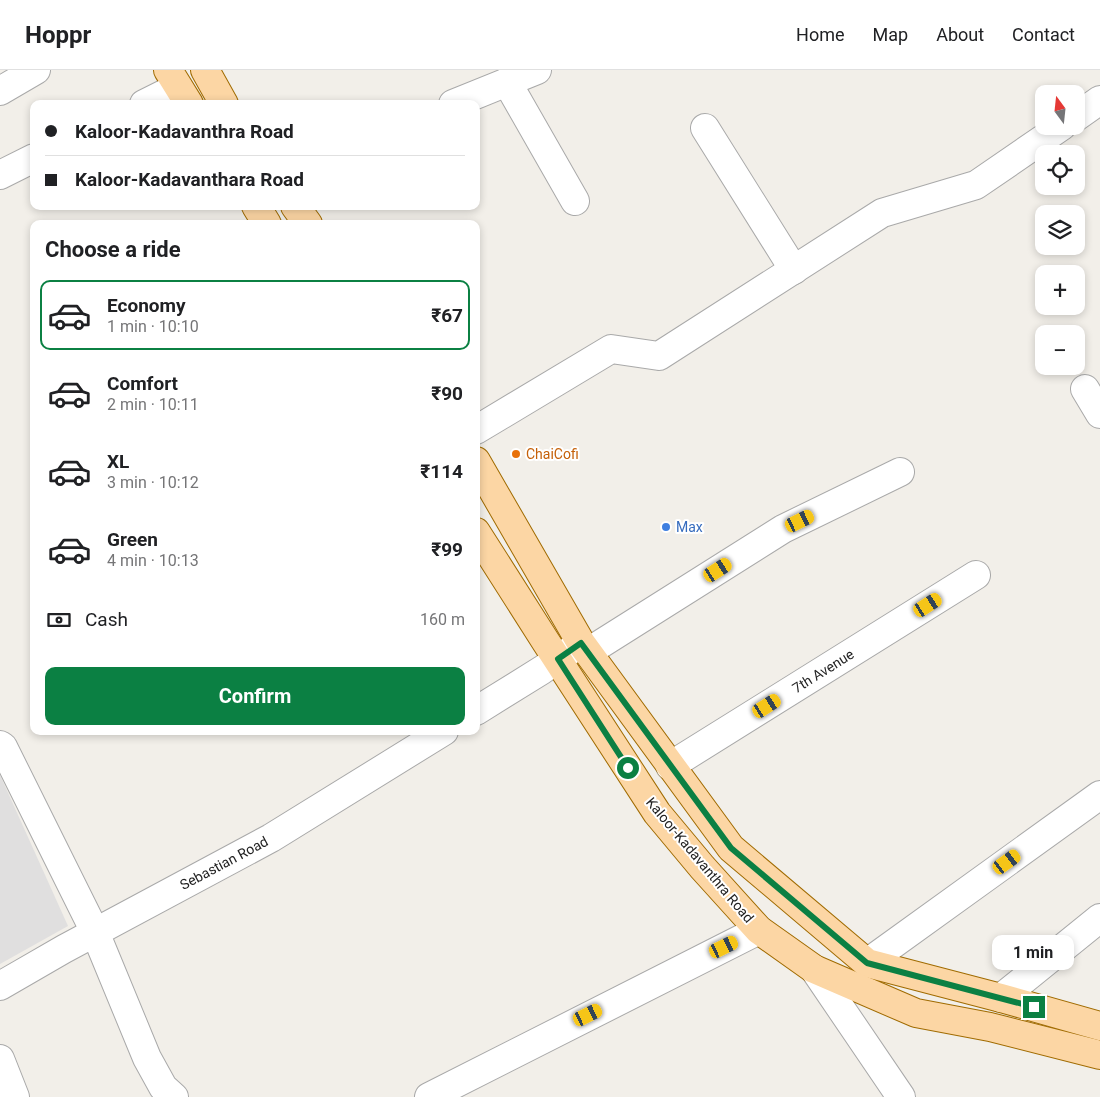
<!DOCTYPE html>
<html lang="en">
<head>
<meta charset="utf-8">
<style>
  body { margin:0; font-family:Roboto,sans-serif; background:#f6f6f6; color:#202124; height:100vh; display:flex; flex-direction:column; font-size:19px; white-space:nowrap }
  * { box-sizing:border-box; margin:0 }
  p { font-size:16px; color:#757577 }
  .icon { flex:none; width:28px; height:28px; fill:none; stroke:currentColor; stroke-width:2; stroke-linecap:round; stroke-linejoin:round }
  .map { position:relative; flex:1; overflow:hidden }
  .details { position:absolute; left:30px; top:150px; width:450px; height:515px; display:flex; flex-direction:column; background:#fff; border-radius:10px; box-shadow:0 2px 8px #0003 }
  .details>* { flex:none }
  .hud { position:absolute; left:30px; top:30px; width:450px; height:110px; border-radius:10px; box-shadow:0 2px 8px #0003; display:grid; align-content:center; height:110px; padding:0 15px; background:#fff }
  .needle { width:32px; rotate:345deg }
  .fabs { position:absolute; left:1035px; top:15px; display:grid; gap:10px }
  .fabs a { display:grid; place-items:center; width:50px; height:50px; border-radius:10px; background:#fff; box-shadow:0 2px 8px #0003; font-size:25px }
  .end { position:absolute; width:22px; height:22px; margin:-11px; border:6px solid #0b8043; background:#fff; box-shadow:0 0 0 2px #fff }
  .from { border-radius:50% }
  .bubble { position:absolute; height:35px; border-radius:10px; background:#fff; box-shadow:0 2px 8px #0003; font-size:16px; font-weight:700; line-height:35px; text-align:center }
  .car { position:absolute; width:15px; height:30px; margin:-15px -8px; border-radius:6px; box-shadow:0 0 4px 1px #0007; background:linear-gradient(#f5c518 24%,#345 0 40%,#f5c518 0 76%,#345 0 86%,#f5c518 0) }
  .hud b { display:flex; align-items:center; gap:18px; height:48px; font-size:19px }
  .hud b+b { border-top:1px solid #e0e0e0 }
  .hud i { width:12px; height:12px; background:#202124 }
  ul { padding:0; list-style:none }
  li { display:flex; align-items:center; gap:15px; height:70px; margin:0 10px 8px; padding:0 5px; border:2px solid transparent; border-radius:10px }
  li div { flex:1 }
  li b { display:block; font-size:19px }
  li em { font-style:normal; font-weight:700 }
  li.selected { border-color:#0b8043 }
  li>.icon { width:45px; height:45px; stroke-width:1.5 }
  h2 { padding:0 15px; font-size:22px; line-height:60px }
  .pay { display:flex; align-items:center; gap:12px; height:55px; padding:0 15px; font-size:19px }
  .pay p { margin-inline-start:auto }
  .cta { display:flex; gap:10px; margin-top:auto; padding:10px 15px }
  .cta a { flex:1; height:58px; border-radius:10px; background:#0b8043; color:#fff; font-size:20px; font-weight:700; line-height:58px; text-align:center }
  header { display:flex; align-items:center; gap:30px; box-sizing:border-box; height:70px; padding:0 25px; background:#fff; border-bottom:1px solid #e0e0e0 }
  header strong { font-size:24px }
  nav { display:flex; gap:28px; margin-inline-start:auto; font-size:18px }
  .map>svg:first-child { display:block }
</style>
</head>
<body>
<header>
<strong>Hoppr</strong>
<nav><a>Home</a><a>Map</a><a>About</a><a>Contact</a></nav>
</header>
<div class="map">
<svg width="1100" height="1027" viewBox="0 0 1100 1027">
  <rect width="100%" height="100%" fill="#f2efe9"/>
  <!-- residential -->
  <polygon fill="#e0dfdf" points="0,705 68,856 0,894"/>
  <g fill="none" stroke-linecap="round" stroke-linejoin="round">
    <defs>
      <g id="minor">
        <polyline points="507,12 575,131"/>
        <polyline points="0,21 36,0"/>
        <polyline points="144,34 178,17"/>
        <polyline points="453,34 537,0"/>
        <polyline points="1076,47 1100,30"/>
        <polyline points="705,58 794,200"/>
        <polyline points="0,105 34,88"/>
        <polyline points="1085,319 1100,344"/>
        <polyline points="476,360 611,279 659,286 882,143 976,115 1062,56"/>
        <polyline points="588,582 783,459 900,402"/>
        <polyline points="476,641 542,600 581,573"/>
        <polyline points="0,675 3,677 95,862 147,988 163,1017 174,1027"/>
        <polyline points="670,696 976,505"/>
        <polyline points="867,893 1100,725"/>
        <polyline points="814,899 901,1027"/>
        <polyline points="0,916 64,879 271,768 444,661"/>
        <polyline points="1001,928 1100,848"/>
        <polyline points="0,989 15,1027"/>
        <polyline points="429,1027 759,860"/>
      </g>
      <g id="major">
        <polyline points="168,0 189,34"/>
        <polyline points="205,0 224,34"/>
        <polyline points="256,136 267,154"/>
        <polyline points="295,136 308,154"/>
        <polyline points="476,391 581,573 731,778 867,893 1001,928 1100,956"/>
        <polyline points="476,462 546,572 657,743 702,797 759,860 814,899 916,943 990,957 1100,985"/>
      </g>
    </defs>
    <!-- minor casing -->
    <use href="#minor" stroke="#a9a9a9" stroke-width="30"/>
    <!-- major casing -->
    <use href="#major" stroke="#a06b00" stroke-width="30"/>
    <!-- minor -->
    <use href="#minor" stroke="#fff" stroke-width="28"/>
    <!-- major -->
    <use href="#major" stroke="#fcd6a4" stroke-width="28"/>
  </g>
  <g fill="none" stroke-linecap="round" stroke-linejoin="round">
    <!-- route -->
    <polyline stroke="#0b8043" stroke-width="6" points="628,698 558,589 581,573 731,778 867,893 1034,937"/>
  </g>
  <!-- markers -->
  <circle fill="#e8710a" stroke="#fff" stroke-width="2" cx="516" cy="384" r="5"/>
  <circle fill="#3f7fe0" stroke="#fff" stroke-width="2" cx="666" cy="457" r="5"/>
  <g text-anchor="middle" stroke-width="4" stroke-linejoin="round" paint-order="stroke">
    <!-- food labels -->
    <g font-size="14" fill="#c56008" stroke="#fff" text-anchor="start">
      <text x="526" y="389">ChaiCofi</text>
    </g>
    <!-- shop labels -->
    <g font-size="14" fill="#366cbe" stroke="#fff" text-anchor="start">
      <text x="676" y="462">Max</text>
    </g>
    <!-- street labels -->
    <g font-size="14" fill="#222" stroke="#fff">
      <text transform="translate(823 601) rotate(-32)" y="5">7th Avenue</text>
      <text transform="translate(700 790) rotate(50)" y="5">Kaloor-Kadavanthra Road</text>
      <text transform="translate(224 793) rotate(-28)" y="5">Sebastian Road</text>
    </g>
  </g>
</svg>
<div class="fabs">
<a><svg class="needle" viewBox="-14 -14 28 28"><path d="M0-13l5 13h-10z" fill="#e53935"/><path d="M0 13l5-13h-10z" fill="#757577"/></svg></a>
<a><svg class="icon" aria-label="locate" viewBox="0 0 24 24"><circle cx="12" cy="12" r="6"/><path d="M12 2v4M12 18v4M2 12h4M18 12h4"/></svg></a>
<a><svg class="icon" aria-label="layers" viewBox="0 0 24 24"><path d="M12 4l9 5-9 5-9-5zM3 14l9 5 9-5"/></svg></a>
<a>+</a>
<a>−</a>
</div>
<i class="end from" style="left:628px;top:698px"></i>
<i class="end" style="left:1034px;top:937px"></i>
<div class="bubble" style="left:992px;top:865px;width:82px">1 min</div>
<i class="car" style="left:800px;top:451px;rotate:64deg"></i>
<i class="car" style="left:718px;top:500px;rotate:57deg"></i>
<i class="car" style="left:928px;top:535px;rotate:58deg"></i>
<i class="car" style="left:767px;top:636px;rotate:58deg"></i>
<i class="car" style="left:1007px;top:792px;rotate:54deg"></i>
<i class="car" style="left:724px;top:877px;rotate:64deg"></i>
<i class="car" style="left:588px;top:945px;rotate:64deg"></i>
<div class="hud">
<b><i class="from"></i>Kaloor-Kadavanthra Road</b>
<b><i></i>Kaloor-Kadavanthara Road</b>
</div>
<section class="details">
<h2>Choose a ride</h2>
<ul>
<li class="selected"><svg class="icon" aria-label="car" viewBox="0 0 24 24"><path d="M5 17H2v-5l4-1 3-4h7l3 4 3 1v5h-3M9 17h6M6 11h13"/><circle cx="7" cy="17" r="2"/><circle cx="17" cy="17" r="2"/></svg><div><b>Economy</b><p>1 min · 10:10</p></div><em>₹67</em></li>
<li><svg class="icon" aria-label="car" viewBox="0 0 24 24"><path d="M5 17H2v-5l4-1 3-4h7l3 4 3 1v5h-3M9 17h6M6 11h13"/><circle cx="7" cy="17" r="2"/><circle cx="17" cy="17" r="2"/></svg><div><b>Comfort</b><p>2 min · 10:11</p></div><em>₹90</em></li>
<li><svg class="icon" aria-label="car" viewBox="0 0 24 24"><path d="M5 17H2v-5l4-1 3-4h7l3 4 3 1v5h-3M9 17h6M6 11h13"/><circle cx="7" cy="17" r="2"/><circle cx="17" cy="17" r="2"/></svg><div><b>XL</b><p>3 min · 10:12</p></div><em>₹114</em></li>
<li><svg class="icon" aria-label="car" viewBox="0 0 24 24"><path d="M5 17H2v-5l4-1 3-4h7l3 4 3 1v5h-3M9 17h6M6 11h13"/><circle cx="7" cy="17" r="2"/><circle cx="17" cy="17" r="2"/></svg><div><b>Green</b><p>4 min · 10:13</p></div><em>₹99</em></li>
</ul>
<div class="pay"><svg class="icon" aria-label="cash" viewBox="0 0 24 24"><path d="M3 7h18v10H3z"/><circle cx="12" cy="12" r="2"/></svg>Cash<p>160 m</p></div>
<div class="cta"><a>Confirm</a></div>
</section>
</div>
</body>
</html>
